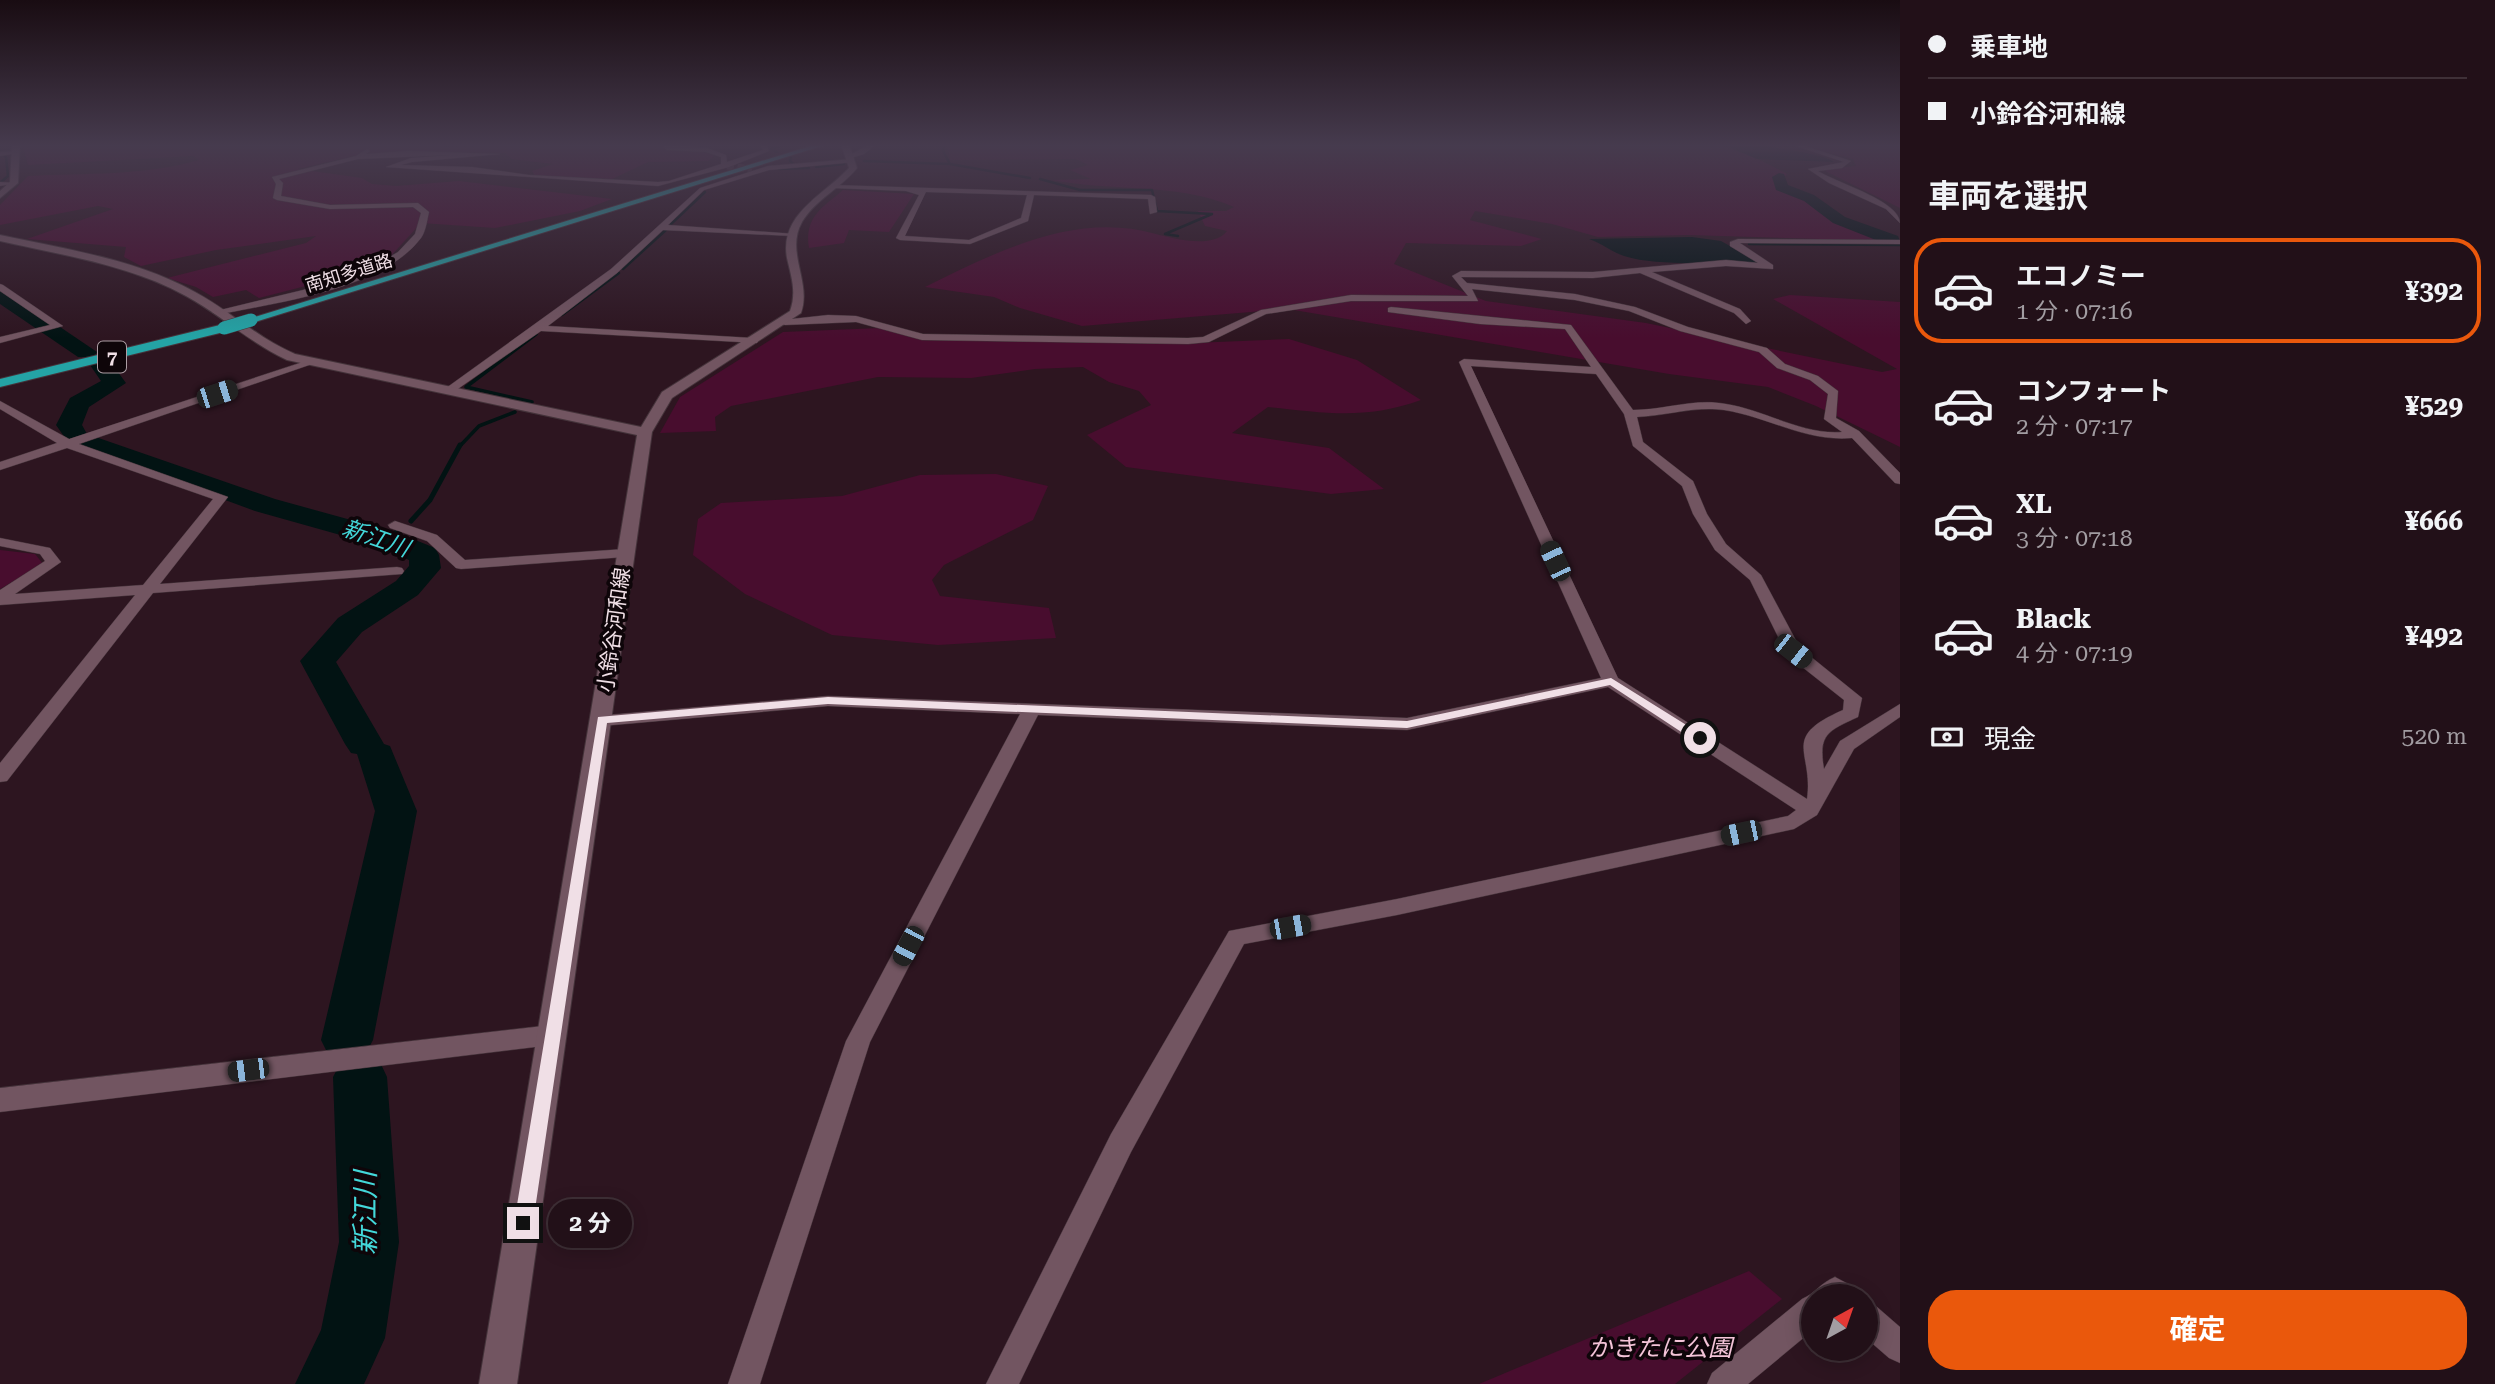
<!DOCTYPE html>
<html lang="ja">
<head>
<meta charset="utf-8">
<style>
  body { margin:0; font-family:"Roboto Serif","Noto Sans JP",serif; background:#2e1e25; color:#f1f3f6; height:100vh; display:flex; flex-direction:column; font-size:26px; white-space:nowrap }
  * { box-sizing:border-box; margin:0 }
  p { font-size:23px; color:#a29da2 }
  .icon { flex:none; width:38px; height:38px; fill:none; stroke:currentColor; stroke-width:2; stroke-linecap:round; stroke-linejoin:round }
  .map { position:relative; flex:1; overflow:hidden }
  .drawer { display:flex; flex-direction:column; background:#221018; width:595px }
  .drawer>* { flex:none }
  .banner { display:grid; align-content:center; height:154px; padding:0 28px; background:#221018 }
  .needle { width:46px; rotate:40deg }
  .controls { position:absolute; left:1801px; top:1284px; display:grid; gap:14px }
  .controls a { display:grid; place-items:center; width:77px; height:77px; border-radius:50%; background:#221018; box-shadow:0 4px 18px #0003,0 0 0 2px #3f3037; font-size:35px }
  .end { position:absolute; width:32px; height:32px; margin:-16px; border:9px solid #f0dfe6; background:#111; box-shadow:0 0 0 4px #111 }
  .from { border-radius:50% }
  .bubble { position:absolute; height:49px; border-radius:24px; background:#221018; box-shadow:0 4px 18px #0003,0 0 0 2px #3f3037; font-size:23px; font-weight:700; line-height:49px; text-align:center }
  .car { position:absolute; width:21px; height:42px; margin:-21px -10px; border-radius:9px; box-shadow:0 0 5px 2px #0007; background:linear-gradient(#222 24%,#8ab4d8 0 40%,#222 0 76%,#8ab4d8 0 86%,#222 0) }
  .banner b { display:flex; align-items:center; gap:24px; height:66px; font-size:26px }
  .banner b+b { border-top:2px solid #3f3037 }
  .banner i { width:18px; height:18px; background:#f1f3f6 }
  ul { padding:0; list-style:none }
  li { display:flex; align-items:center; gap:21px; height:105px; margin:0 14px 10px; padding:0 14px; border:4px solid transparent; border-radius:28px }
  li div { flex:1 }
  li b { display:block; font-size:26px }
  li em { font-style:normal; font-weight:700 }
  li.active { border-color:#ea580c }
  li>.icon { width:63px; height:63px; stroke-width:1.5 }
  h2 { padding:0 28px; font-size:32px; line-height:84px }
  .pay { display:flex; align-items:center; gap:18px; height:77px; padding:0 28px; font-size:26px }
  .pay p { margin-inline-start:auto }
  .button { display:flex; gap:14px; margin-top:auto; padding:14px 28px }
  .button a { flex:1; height:80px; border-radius:28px; background:#ea580c; color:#fff; font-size:28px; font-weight:700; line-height:80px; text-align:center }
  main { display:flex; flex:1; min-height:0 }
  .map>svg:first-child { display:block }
</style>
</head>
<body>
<main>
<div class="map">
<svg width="1900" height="1384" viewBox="0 0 1900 1384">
  <rect width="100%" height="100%" fill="#2d1520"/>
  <!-- green -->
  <g fill="#480d2e">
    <path d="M22,144H445L440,147L662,144L664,148L699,150L714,156L708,161L648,162L612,179L535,176L532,171L553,164L512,159L505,153L401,152L353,156L298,169L362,178L372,184L396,186L459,181L612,199L580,211L495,228L421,223L388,259L364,271L259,298L246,290L213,297L196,287L167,278L306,243L316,236L216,250L141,266L124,257L126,247L27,239L113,209L98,206L0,225V205L28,176C85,173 143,176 199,160L194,156L28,165Z"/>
    <path d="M947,144H1711C1737,149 1764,161 1787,174L1775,187L1805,198L1816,209L1888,241L1688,235L1598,237L1552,224L1475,211L1470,220L1542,239L1521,246L1406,243L1394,264L1486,301L1646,323L1882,372L1897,369L1773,299L1790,295L1900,302V447L1816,406L1768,387L1669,374L1288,309L1082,326L1020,308L994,297L925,287C996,252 1075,211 1156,234C1175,239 1213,249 1227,231L1205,226L1198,211H1226L1234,207C1177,182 1111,192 1052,180L1091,179L1070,170L1088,165L1076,159L950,160Z"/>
    <polygon points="1797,144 1900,144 1900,208 1821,169 1856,166 1853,159"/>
    <path d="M843,190L914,194L889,232L849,230L844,243L809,248C804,217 822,208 843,190Z"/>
    <path d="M880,328L922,340L1193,343L1289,339L1357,360L1421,400C1365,420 1326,413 1268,407L1232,433L1329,448L1384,489L1331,494L1126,467L1087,435L1151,405L1139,391L1109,382L1083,367L1035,369L971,378L878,377L731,406L715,417L716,431L660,433L680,397L783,332Z"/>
    <polygon points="996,474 1048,486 1033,520 944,565 932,580 940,596 1049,608 1056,638 938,645 832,635 745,594 693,555 698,519 721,503 842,496 920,475"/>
    <polygon points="0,550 35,554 43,564 0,589"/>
    <polygon points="1749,1271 1782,1299 1675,1384 1479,1384"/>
  </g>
  <!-- water -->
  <g fill="#021313">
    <path d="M1736,144C1753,144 1825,153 1834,162L1757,159L1729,147Z"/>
    <path d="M1692,237L1721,241L1762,264C1719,260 1663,268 1624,256C1612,252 1601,243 1589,239Z"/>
  </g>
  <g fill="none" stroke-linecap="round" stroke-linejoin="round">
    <!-- stream-far2 -->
    <g stroke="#021313" stroke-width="2.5">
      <polyline points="0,151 6,157 8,176 0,183"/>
      <polyline points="777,152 771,149 785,144"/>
      <polyline points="791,157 790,161 795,165"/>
      <polyline points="864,161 950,164 943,151 944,144"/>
      <polyline points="950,164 1030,178"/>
      <polyline points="816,167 844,164"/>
      <polyline points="779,169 809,168"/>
      <polyline points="1040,179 1080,190 1152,190 1157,211 1212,214 1165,234 1178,236"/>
      <polyline points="671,224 705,192"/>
      <polyline points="1749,244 1900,245"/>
      <polyline points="623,269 666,230"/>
      <polyline points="562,315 619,273"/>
    </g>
    <!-- stream-far1 -->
    <g stroke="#021313" stroke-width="3.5">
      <polyline points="532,402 466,387 536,334"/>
      <polyline points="459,447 479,426 515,412"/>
    </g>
    <!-- stream -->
    <g stroke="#021313" stroke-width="5">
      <polyline points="411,521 430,500 460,445"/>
      <polyline points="387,539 398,531"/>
    </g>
    <!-- river -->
    <g fill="#021313" fill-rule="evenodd">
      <polygon points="1779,173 1784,174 1788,185 1814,195 1845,217 1898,236 1900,241 1892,245 1886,244 1833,223 1804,201 1776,190 1772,177"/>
      <polygon points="0,289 7,291 97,352 94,357 78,357 0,304"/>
      <polygon points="101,358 109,360 126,383 89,407 82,425 87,434 275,499 398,533 435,548 439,555 441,568 418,595 362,632 336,662 384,744 390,746 417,811 373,1040 365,1055 379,1060 387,1077 399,1242 385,1338 364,1384 295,1384 321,1330 339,1242 333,1077 342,1060 329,1056 321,1040 375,811 357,754 351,753 345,744 300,661 338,618 396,581 409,566 409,560 376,545 255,511 68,442 56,425 70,398 101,381 90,365"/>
    </g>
    <!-- street-tunnel -->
    <polyline stroke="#4a333e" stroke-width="7" stroke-dasharray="7 3.5" stroke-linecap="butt" points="727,166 752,169"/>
    <defs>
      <g id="street">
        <path d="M665,144L707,148L726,155L727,162L763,150L760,144H766L769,151L729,167L658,186L386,167L411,158L450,155L358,159L279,179L283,183L281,196L330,205L418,203L429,212C427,220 426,231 421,238C382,290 277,302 217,315L212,312L303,290L371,268L398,252L415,234L421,213L413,207L330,209L277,200L273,198L276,184L272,177L356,156L367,149L370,151L366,154L408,151L500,154L412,162L401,165L472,167L529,175L658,182L669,181L721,164V157L706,152L667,150L664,148Z"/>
        <polygon points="870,144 877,144 864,154 851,158 848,156"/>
        <path d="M1790,144H1799L1851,161L1842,168L1818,171C1837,183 1900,201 1900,223L1886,209L1829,183L1808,169L1844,162Z"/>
        <polygon points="18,151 18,153 0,156 0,152"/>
        <polygon points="853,159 855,162 769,170 704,190 668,225 796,234 792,236 663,230 617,273 548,326 753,338 758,341 757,343 541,331 452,393 442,391 611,269 700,188 768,166"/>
        <polygon points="0,182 17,183 0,186"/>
        <path d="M834,185L1151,195L1155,197L1157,212L1150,214L1148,199L1034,195L1028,221L970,244L900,240L896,238L919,195L906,191L832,188ZM926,192L1027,195L1021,218L969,240L905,236Z"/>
        <path d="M1738,239L1900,240V244L1740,243L1773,265V269L1726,266L1652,272L1740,309L1751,321L1746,324L1734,313L1640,273L1593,278L1461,277L1467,283L1575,294L1635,307L1688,327L1767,348L1785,364L1818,376L1838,391L1836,418L1859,431L1900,473V484L1895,483L1852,438C1805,442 1769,417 1724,410C1694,406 1666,416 1637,417L1643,442L1693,481L1707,514L1726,544L1761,575L1800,648L1862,698L1858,717C1828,731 1818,734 1824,769L1840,741L1900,704V717L1854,749L1817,815L1794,829L1397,915L1244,944L1131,1152L1019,1384H986L1111,1134L1229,931L1397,899L1788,816L1796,810L1608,687L1407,730L1038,715L870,1042L760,1384H728L846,1041L1020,714L828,706L602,726L593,720L596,716L828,696L1407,718L1601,678L1459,362L1464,359L1591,367L1565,329L1480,324L1388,312V308L1391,307L1571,325L1633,410C1665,410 1694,398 1726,404C1765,410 1802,435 1842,432L1824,419L1828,394L1810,380L1777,368L1759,352L1680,331L1629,311L1575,300L1472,289L1478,301H1351L1266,314L1209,342L1188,344L922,340L856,322L785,325L782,324V320L828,315L856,316L923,334L1188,338L1203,337L1261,310L1351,295L1468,296L1452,276L1461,271L1593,272L1726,260L1758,263L1730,246V242ZM1471,366L1596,374L1624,414L1633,446L1682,486L1693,514L1715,550L1750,580L1787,655L1844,700L1843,710C1779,738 1814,751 1807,799L1618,678Z"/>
        <polygon points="0,284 3,285 63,326 0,343 0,337 50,325 0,291"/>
        <polygon points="309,360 318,362 79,444 228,497 160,584 397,567 402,568 404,571 402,574 153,593 7,781 0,782 0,763 135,595 0,605 0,590 45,561 40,554 0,546 0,538 50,548 61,562 15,594 143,585 213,499 67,448 0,470 0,462 57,443 0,409 0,401 69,439"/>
        <polygon points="395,521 437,535 465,560 625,549 632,553 625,557 461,569 456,568 427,541 390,528 388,525"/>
        <polygon points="552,1025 561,1028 564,1035 561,1042 552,1045 0,1112 0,1088"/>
        <path d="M1835,1277L1852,1286L1856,1297H1813V1330L1748,1384H1707L1712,1373L1802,1299C1816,1293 1820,1283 1835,1277Z"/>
        <polygon points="1866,1303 1877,1307 1900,1327 1900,1363 1889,1358 1866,1338"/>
      </g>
      <g id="secondary">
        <polygon points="12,144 20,144 18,183 0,198 0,191 10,182"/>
        <path d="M841,144H849L857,168C841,188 815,200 802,222C785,252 812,282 801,313L672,398L652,432L517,1384H479L637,435L287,360C250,343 221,315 186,296C130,265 62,255 0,241V235C65,249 136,259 195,292C230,311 258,338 295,354L641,427L662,392L790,311C797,292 791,276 787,258C779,214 824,195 849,168Z"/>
      </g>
      <g id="highway">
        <polygon points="817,144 828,144 255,322 245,320"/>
        <polygon points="224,324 228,325 228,331 0,387 0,379"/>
      </g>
    </defs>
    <!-- street casing -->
    <use href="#street" stroke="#44333a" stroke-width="1"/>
    <!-- secondary casing -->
    <use href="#secondary" stroke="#44333a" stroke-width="2"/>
    <!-- highway casing -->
    <use href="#highway" stroke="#44333a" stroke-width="2"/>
    <!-- street -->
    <use href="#street" fill="#725561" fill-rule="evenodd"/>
    <!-- secondary -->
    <use href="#secondary" fill="#725561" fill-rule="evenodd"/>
    <!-- highway -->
    <use href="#highway" fill="#24a3a5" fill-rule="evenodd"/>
    <defs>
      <polyline id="highway-bridge-far1" points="245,322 251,320"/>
      <polyline id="highway-bridge" points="224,328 251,320"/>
    </defs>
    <!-- highway-bridge-far1 casing -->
    <use href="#highway-bridge-far1" stroke="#44333a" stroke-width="11" stroke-linecap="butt"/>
    <!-- highway-bridge casing -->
    <use href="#highway-bridge" stroke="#44333a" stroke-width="14" stroke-linecap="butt"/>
    <!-- highway-bridge-far1 -->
    <use href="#highway-bridge-far1" stroke="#24a3a5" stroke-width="10"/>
    <!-- highway-bridge -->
    <use href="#highway-bridge" stroke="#24a3a5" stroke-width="13"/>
  </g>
  <!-- sky -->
  <linearGradient id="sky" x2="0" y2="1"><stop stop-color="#190c12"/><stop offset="0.43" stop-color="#463b4e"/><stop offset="1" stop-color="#463b4e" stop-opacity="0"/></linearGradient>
  <rect width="1900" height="338" fill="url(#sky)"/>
  <!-- route -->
  <polygon fill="#f0dfe6" points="1611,678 1704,736 1704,741 1695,741 1610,685 1407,728 828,704 607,723 533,1223 530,1229 523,1232 517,1229 514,1223 598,717 828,697 1407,721"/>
  <g text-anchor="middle" stroke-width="7" stroke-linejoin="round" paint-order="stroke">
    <!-- far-street labels -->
    <g font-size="18" fill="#f0dfe6" stroke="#0e0509">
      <text transform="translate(349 273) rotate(-17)" y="6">南知多道路</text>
    </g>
    <!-- shield labels -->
    <rect fill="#0e0509" stroke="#ac9ea4" stroke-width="2" x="98" y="341.5" width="28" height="31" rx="5"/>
    <g font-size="19" font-weight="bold" fill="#f0dfe6">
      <text x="112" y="364">7</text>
    </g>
    <!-- street labels -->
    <g font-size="21" fill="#f0dfe6" stroke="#0e0509">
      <text transform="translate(614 630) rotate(-82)" y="7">小鈴谷河和線</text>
    </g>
    <!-- water labels -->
    <g font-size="23" font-style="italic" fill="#43d7d9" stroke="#0e0509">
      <text transform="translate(376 538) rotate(19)" y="8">新江川</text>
    </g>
    <!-- near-park labels -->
    <g font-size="24" font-style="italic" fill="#f4c4d8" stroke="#0e0509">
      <text x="1660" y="1356">かきたに公園</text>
    </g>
    <!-- near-water labels -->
    <g font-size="28" font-style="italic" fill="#43d7d9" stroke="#0e0509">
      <text transform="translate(365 1213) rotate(-90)" y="10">新江川</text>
    </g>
  </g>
</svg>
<div class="controls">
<a><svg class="needle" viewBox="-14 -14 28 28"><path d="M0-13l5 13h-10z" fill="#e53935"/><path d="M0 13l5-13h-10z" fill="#a29da2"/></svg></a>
</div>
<i class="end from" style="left:1700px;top:738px"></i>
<i class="end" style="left:523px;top:1223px"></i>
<div class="bubble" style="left:548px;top:1199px;width:84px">2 分</div>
<i class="car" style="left:217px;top:394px;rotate:72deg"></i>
<i class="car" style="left:1555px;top:561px;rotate:335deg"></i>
<i class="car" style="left:1793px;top:651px;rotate:128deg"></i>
<i class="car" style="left:1741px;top:833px;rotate:258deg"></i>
<i class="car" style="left:1290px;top:927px;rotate:80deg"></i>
<i class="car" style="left:908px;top:946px;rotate:208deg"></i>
<i class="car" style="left:248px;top:1070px;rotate:263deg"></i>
</div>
<section class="drawer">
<div class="banner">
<b><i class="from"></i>乗車地</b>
<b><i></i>小鈴谷河和線</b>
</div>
<h2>車両を選択</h2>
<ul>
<li class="active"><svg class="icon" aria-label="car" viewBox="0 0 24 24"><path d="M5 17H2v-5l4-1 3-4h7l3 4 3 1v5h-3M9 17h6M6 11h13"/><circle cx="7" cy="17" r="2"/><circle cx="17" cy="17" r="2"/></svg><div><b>エコノミー</b><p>1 分 · 07:16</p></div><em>¥392</em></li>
<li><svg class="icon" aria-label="car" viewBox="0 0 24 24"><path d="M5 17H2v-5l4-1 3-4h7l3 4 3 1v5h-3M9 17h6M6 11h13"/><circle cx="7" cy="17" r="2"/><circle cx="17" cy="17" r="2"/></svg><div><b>コンフォート</b><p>2 分 · 07:17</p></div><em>¥529</em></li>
<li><svg class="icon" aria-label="car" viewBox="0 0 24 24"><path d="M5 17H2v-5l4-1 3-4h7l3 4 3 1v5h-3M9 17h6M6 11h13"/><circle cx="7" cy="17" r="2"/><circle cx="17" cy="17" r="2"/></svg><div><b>XL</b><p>3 分 · 07:18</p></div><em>¥666</em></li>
<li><svg class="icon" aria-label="car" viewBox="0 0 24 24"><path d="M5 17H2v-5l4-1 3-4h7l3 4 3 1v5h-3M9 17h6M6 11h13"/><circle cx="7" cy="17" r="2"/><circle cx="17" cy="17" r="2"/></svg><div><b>Black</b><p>4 分 · 07:19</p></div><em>¥492</em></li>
</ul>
<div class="pay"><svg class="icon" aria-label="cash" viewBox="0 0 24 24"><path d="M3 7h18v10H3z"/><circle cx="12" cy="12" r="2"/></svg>現金<p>520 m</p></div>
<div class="button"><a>確定</a></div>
</section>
</main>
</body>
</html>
